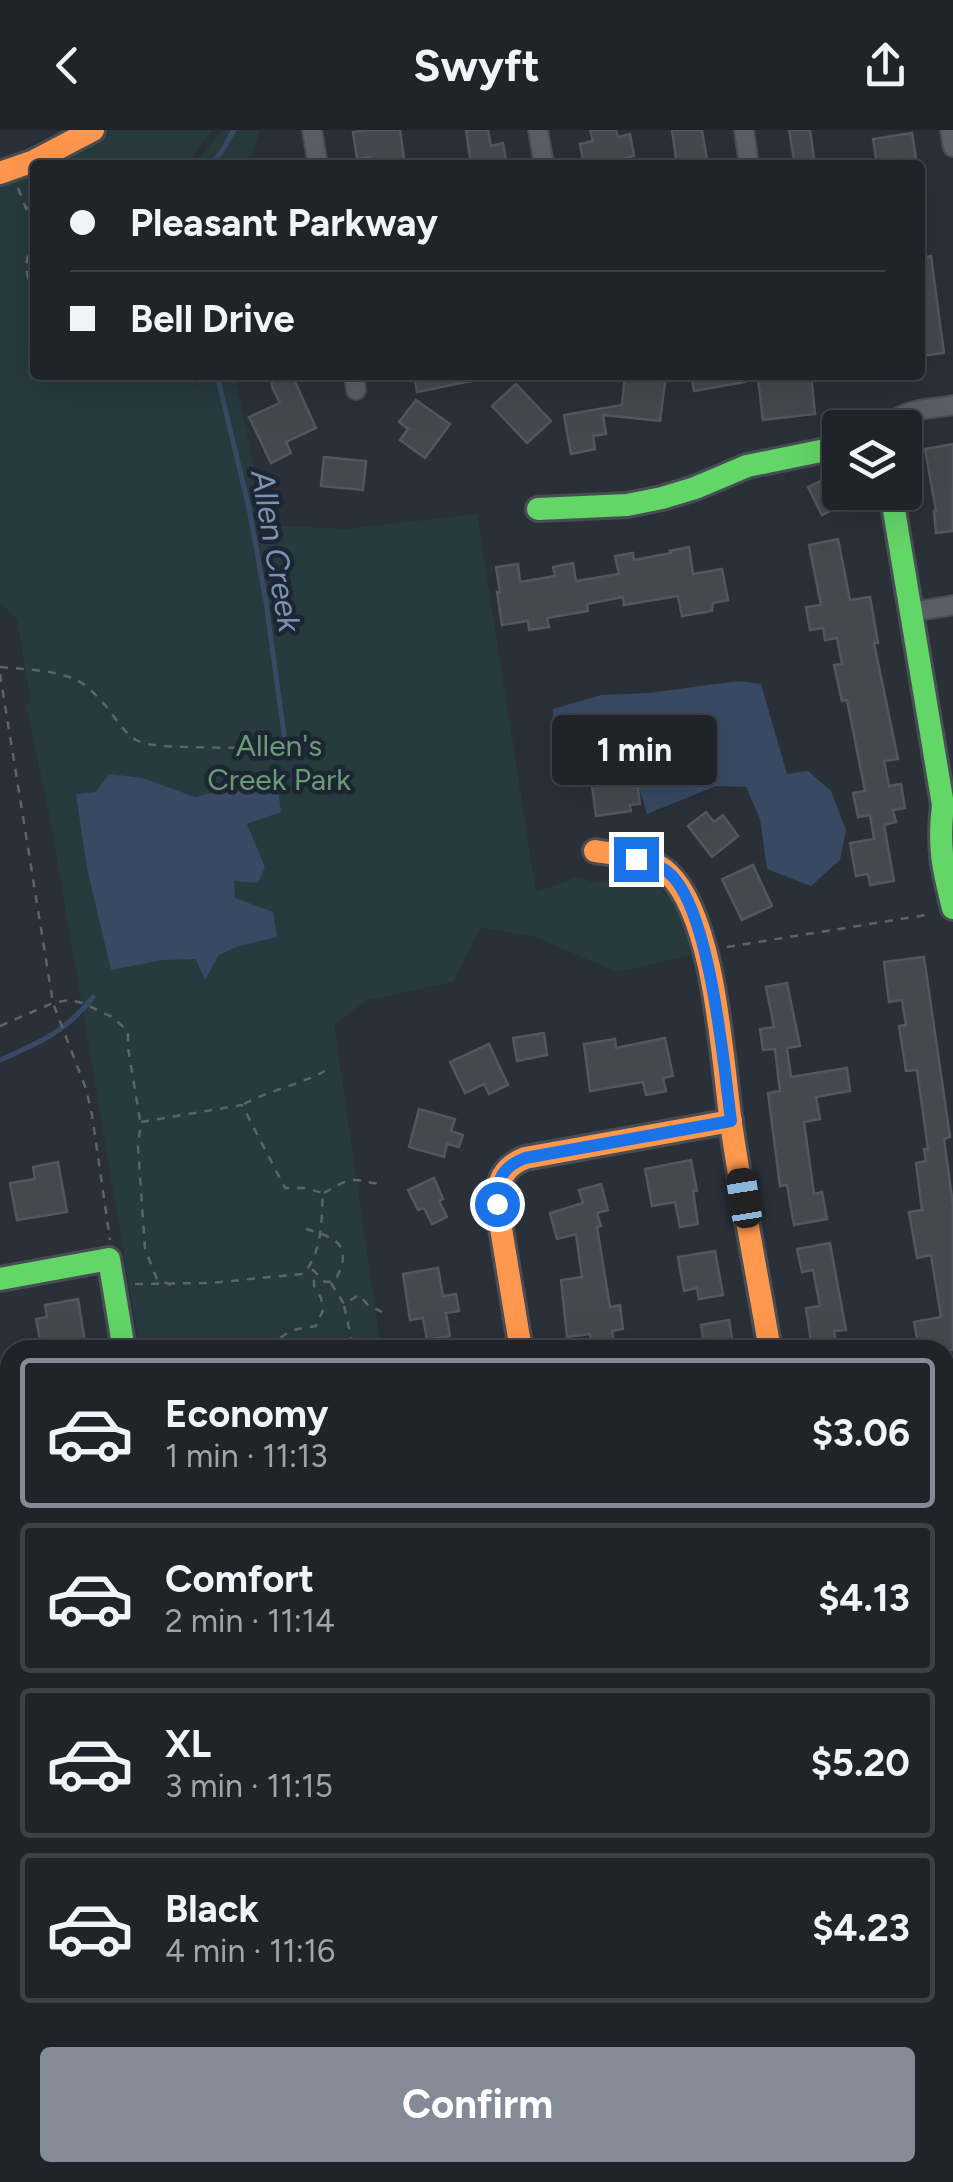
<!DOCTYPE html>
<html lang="en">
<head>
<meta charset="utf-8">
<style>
  body { margin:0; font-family:Figtree,sans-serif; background:#2d3036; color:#f1f3f6; height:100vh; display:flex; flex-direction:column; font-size:38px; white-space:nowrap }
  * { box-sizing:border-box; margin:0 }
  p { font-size:32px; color:#a2a4a8 }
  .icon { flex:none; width:55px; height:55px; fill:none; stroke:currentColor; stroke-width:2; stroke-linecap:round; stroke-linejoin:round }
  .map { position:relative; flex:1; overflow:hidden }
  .sheet { position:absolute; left:0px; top:1210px; width:955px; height:842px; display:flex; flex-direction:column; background:#20242a; border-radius:30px 30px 0 0; box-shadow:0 10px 40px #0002,0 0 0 2px #3d4147 }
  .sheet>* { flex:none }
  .top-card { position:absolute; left:30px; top:30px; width:895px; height:220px; border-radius:10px; box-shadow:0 10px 40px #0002,0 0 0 2px #3d4147; display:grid; align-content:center; height:220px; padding:0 40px; background:#20242a }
  .tools { position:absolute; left:822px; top:280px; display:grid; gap:20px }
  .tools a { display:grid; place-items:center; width:100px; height:100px; border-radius:10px; background:#20242a; box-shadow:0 10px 40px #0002,0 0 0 2px #3d4147; font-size:50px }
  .end { position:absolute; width:45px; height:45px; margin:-22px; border:12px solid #1a73e8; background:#fff; box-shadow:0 0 0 5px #fff }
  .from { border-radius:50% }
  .bubble { position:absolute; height:70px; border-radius:10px; background:#20242a; box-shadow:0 10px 40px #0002,0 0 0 2px #3d4147; font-size:32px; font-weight:700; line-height:70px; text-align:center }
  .car { position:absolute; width:30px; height:60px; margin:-30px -15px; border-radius:12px; box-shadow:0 0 8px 2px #0007; background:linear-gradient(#222 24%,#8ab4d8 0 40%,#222 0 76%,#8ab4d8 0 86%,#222 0) }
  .top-card b { display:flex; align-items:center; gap:35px; height:95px; font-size:38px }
  .top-card b+b { border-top:2px solid #3d4147 }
  .top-card i { width:25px; height:25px; background:#f1f3f6 }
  ul { padding:18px 0 0; list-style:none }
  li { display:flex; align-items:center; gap:30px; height:150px; margin:0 20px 15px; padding:0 20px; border:5px solid #3d4147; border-radius:10px }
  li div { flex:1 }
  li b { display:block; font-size:38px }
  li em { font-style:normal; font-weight:700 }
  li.active { border-color:#848b96 }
  li>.icon { width:90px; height:90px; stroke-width:1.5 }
  .cta { display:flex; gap:20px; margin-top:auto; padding:20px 40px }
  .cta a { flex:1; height:115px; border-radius:10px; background:#848b96; color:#fff; font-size:40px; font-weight:700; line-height:115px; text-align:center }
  header { display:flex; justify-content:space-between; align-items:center; height:130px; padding:0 40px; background:#20242a; font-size:45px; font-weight:700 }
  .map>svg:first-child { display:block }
</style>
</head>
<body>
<header><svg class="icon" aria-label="back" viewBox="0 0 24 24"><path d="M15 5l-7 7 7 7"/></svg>Swyft<svg class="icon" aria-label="share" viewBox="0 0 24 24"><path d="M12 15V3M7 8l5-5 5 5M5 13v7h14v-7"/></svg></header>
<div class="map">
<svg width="953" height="2052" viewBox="0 0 953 2052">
  <rect width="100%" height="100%" fill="#2a3038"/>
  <!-- green -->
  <g fill="#273a3e">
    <polygon points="109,0 213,0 185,35 48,35"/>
    <polygon points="222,0 260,0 253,23 241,35 194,35"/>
    <polygon points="35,41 35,245 193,245 196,256 202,249 201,245 235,245 265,395 345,399 477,384 536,762 578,747 596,753 637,742 651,748 673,773 686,804 691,825 617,842 533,806 480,798 453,852 368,870 334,894 381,1220 140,1220 52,698 26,574 31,573 17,489 0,472 0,55"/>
  </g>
  <!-- water -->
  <g fill="#384963">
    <polygon points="739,551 761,554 787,644 808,641 831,661 846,700 840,730 811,756 767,739 760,689 746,657 716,656 647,684 627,619 582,605 554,608 553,579 601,565 648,563"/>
    <polygon points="109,644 143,648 195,667 230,658 277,652 281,682 247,694 265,737 258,753 234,751 235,768 273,782 277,807 236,817 219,825 205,850 196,829 163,830 111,840 87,738 76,664 96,662"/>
  </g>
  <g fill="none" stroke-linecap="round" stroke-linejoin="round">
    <!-- stream -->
    <g stroke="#384963" stroke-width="5">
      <polyline points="211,35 222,21 234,0"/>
      <polyline points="217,245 249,378 266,472 284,605"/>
      <path d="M0,930C39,913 67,901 93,867"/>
    </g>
  </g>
  <!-- building -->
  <g fill="#444950" stroke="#52575f" stroke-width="2.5">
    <polygon points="370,0 400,0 405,35 372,35 371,27 357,29 353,2"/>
    <polygon points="466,0 488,0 491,16 503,13 507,35 471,35"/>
    <polygon points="590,0 616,0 618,7 630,4 634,26 622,29 623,35 584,35 580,14 593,11"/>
    <polygon points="672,0 702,0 708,35 677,35"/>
    <polygon points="789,0 810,0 815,35 795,35"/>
    <polygon points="912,3 917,35 877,35 873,9"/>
    <polygon points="931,126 944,223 920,226 920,128"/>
    <polygon points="271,245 292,245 316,298 286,312 291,323 271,333 249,287 280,273 272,257"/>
    <polygon points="414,245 470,245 471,251 417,262"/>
    <polygon points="625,245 666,245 660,291 603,285 606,304 593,306 595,319 571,324 564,285 622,275"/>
    <polygon points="691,245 744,245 745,252 694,261"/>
    <polygon points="789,245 811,245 815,284 763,290 758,249"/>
    <polygon points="516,254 551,291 527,313 492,276"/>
    <polygon points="416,270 450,294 425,328 400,310 408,299 399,292"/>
    <polygon points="953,314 953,401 936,403 934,381 936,381 925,319"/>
    <polygon points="324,327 366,331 363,360 321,356"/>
    <polygon points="827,348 840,376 822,385 808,357"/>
    <polygon points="838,409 850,470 870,467 878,513 874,513 898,629 884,631 889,656 901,654 905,678 893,680 896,692 884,695 894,751 870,755 868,744 856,746 850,713 874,709 870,685 858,687 853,663 865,661 847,570 842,571 834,535 842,534 837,508 825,510 823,498 810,500 806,477 821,475 809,415"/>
    <polygon points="689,417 693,444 722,439 728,470 713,473 712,481 682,486 678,466 624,475 623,467 587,474 588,481 547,488 549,497 529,500 528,491 502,495 497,462 500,462 496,437 518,434 520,452 555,446 553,437 573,433 576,451 619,444 615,426 633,423 634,430 671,423 670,421"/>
    <polygon points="613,645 614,654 637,651 640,674 630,675 631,681 596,686 591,648"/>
    <polygon points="706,682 714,692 723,685 738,706 712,727 688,696"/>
    <polygon points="753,735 772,776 742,790 722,749"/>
    <polygon points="924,827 950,1007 944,1009 953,1075 953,1220 919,1220 914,1192 941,1187 931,1125 917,1128 909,1082 922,1080 916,1033 926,1031 924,1019 928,1019 917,940 906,941 899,896 906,895 902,870 889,872 884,832"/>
    <polygon points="787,853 800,916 787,918 791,947 847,938 850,961 816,967 820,989 804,992 814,1064 822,1062 827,1089 794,1095 787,1055 780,1056 768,963 780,961 775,919 763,920 760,899 774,897 766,857"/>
    <polygon points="544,903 547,925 517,931 513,908"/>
    <polygon points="665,908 673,946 663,948 666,961 646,965 643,952 590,961 584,914 615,909 616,918"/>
    <polygon points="489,914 508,955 489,964 484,954 465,963 450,932"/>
    <polygon points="419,979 455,989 451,1001 463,1005 459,1017 447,1014 444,1027 409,1017"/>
    <polygon points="691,1030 697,1061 693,1061 698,1094 680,1097 675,1072 652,1076 645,1039"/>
    <polygon points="58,1032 67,1082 17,1090 10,1053 35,1049 33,1037"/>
    <polygon points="434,1048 443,1069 439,1071 447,1087 432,1094 424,1078 418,1080 408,1060"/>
    <polygon points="601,1054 608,1080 597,1083 601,1096 597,1097 610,1177 620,1175 623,1199 612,1201 615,1220 592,1220 590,1204 567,1207 561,1150 582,1147 576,1104 557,1109 550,1083 583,1073 579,1060"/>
    <polygon points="830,1113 846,1200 834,1201 836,1215 812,1218 806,1178 820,1176 813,1140 802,1142 797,1119"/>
    <polygon points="715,1121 723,1165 699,1169 697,1158 684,1161 678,1127"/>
    <polygon points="438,1138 443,1166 456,1164 459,1181 446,1183 450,1206 427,1210 423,1188 410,1190 403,1144"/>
    <polygon points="78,1169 86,1218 42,1220 36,1189 47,1187 45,1175"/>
    <polygon points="729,1190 734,1220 705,1220 701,1195"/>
  </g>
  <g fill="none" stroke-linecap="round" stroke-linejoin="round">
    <defs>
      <polyline id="lane" points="327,2042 329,2052"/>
      <g id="street">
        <polyline points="312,0 318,35"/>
        <polyline points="538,0 544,35"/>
        <polyline points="744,0 749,35"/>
        <polyline points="950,0 953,17"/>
        <polyline points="354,245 356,260"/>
        <path d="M888,298C899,278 932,279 953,275"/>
        <polyline points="912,482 953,475"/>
        <polyline points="0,1646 10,1683"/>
        <polyline points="948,2052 953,2050"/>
      </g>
      <g id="fast">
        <path d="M891,362L943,675C938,716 943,739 953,778"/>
        <polyline points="538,379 627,375 662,368 695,358 747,336 840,317"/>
        <polyline points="0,1149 109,1129 124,1220"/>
        <polyline points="454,2042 454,2052"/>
        <polyline points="483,2042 486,2052"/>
      </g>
      <g id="slow">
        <polyline points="0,43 34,31 93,0"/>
        <path d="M595,721C617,725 651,726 668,743C715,788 722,928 731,993C742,1069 757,1144 770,1220"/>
        <path d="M521,1220L497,1074C497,1051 503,1037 525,1028L731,991"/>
        <polyline points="945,1791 953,1790"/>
      </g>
      <polyline id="jam" points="0,1965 10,1963"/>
    </defs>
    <!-- lane casing -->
    <use href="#lane" stroke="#484c53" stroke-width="14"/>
    <!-- street casing -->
    <use href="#street" stroke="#484c53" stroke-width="22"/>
    <!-- fast casing -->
    <use href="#fast" stroke="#484c53" stroke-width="28"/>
    <!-- slow casing -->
    <use href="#slow" stroke="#484c53" stroke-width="28"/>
    <!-- jam casing -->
    <use href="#jam" stroke="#484c53" stroke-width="28"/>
    <!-- path -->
    <g stroke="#5d636a" stroke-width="2.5" stroke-dasharray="8 8" stroke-linecap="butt">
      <polyline points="18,58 35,102"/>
      <polyline points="26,77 35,81"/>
      <path d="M35,111C24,127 23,145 35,160"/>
      <path d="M0,537C21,539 57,540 76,550C86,554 98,567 105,575C115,587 123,602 136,610C155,621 231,615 259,620"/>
      <polyline points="0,544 53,873 86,959 92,985 110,1110"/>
      <polyline points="727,817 932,784"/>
      <polyline points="0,896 53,873 69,870 83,873 112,887 128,901 128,918 140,990"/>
      <path d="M244,974C270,960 299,955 325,941"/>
      <path d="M324,1063C333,1058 344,1050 355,1050C363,1050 370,1054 379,1053"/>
      <path d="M306,1099C337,1108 354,1115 335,1151L325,1152L309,1136"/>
      <polyline points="331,1153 344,1174 359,1165 368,1175 382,1182"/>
      <path d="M135,1154L209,1153L303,1144C323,1121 321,1092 323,1063L304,1058H285L242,975L141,992L138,1016L145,1119L157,1149L171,1155"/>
      <polyline points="344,1176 354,1220"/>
      <polyline points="272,1220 274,1212 292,1200 316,1196 323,1180 321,1168 314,1156 314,1141"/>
    </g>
    <!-- lane -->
    <use href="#lane" stroke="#5a5e66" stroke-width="9"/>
    <!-- street -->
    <use href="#street" stroke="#5a5e66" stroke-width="18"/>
    <!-- fast -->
    <use href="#fast" stroke="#63d668" stroke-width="22"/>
    <!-- slow -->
    <use href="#slow" stroke="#ff974d" stroke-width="22"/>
    <!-- jam -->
    <use href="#jam" stroke="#b3261e" stroke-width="22"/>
  </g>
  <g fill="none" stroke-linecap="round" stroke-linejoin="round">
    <!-- route -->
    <path stroke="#1a73e8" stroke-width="12" d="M497,1074C496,1050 502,1037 525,1028L731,991C724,938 710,769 665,740C657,735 645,732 636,729"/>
  </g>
  <g text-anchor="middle" stroke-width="9" stroke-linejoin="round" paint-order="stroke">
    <!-- park labels -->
    <g font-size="30" fill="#6b9a76" stroke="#1d2633">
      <text x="279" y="626">Allen's<tspan x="279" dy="34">Creek Park</tspan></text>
    </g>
    <!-- water labels -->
    <g font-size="32" font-style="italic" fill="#7c92b1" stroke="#1d2633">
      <text transform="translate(276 421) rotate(80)" y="11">Allen Creek</text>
    </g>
  </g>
</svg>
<div class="tools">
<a><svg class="icon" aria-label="layers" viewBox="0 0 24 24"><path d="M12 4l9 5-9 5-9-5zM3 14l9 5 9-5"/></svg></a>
</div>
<i class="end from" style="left:497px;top:1074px"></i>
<i class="end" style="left:636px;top:729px"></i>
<div class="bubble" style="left:552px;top:585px;width:165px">1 min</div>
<i class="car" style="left:744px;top:1068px;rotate:351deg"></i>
<div class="top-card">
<b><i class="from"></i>Pleasant Parkway</b>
<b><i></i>Bell Drive</b>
</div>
<section class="sheet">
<ul>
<li class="active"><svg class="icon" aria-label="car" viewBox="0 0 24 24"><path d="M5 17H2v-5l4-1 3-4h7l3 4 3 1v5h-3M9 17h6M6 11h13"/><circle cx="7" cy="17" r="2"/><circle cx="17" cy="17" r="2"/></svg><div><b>Economy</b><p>1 min · 11:13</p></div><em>$3.06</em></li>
<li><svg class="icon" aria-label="car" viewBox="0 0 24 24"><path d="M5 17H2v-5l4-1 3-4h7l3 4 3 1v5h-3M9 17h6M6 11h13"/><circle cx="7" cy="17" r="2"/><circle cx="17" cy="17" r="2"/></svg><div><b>Comfort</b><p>2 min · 11:14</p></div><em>$4.13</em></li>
<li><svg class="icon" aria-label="car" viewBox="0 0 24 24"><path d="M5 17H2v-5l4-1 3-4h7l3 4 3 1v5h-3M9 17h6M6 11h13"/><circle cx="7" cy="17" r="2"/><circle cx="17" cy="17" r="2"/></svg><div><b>XL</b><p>3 min · 11:15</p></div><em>$5.20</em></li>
<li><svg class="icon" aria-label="car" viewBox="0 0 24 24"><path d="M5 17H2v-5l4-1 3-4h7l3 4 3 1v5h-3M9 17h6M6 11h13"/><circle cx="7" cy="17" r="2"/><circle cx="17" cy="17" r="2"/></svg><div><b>Black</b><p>4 min · 11:16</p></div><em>$4.23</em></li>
</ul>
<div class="cta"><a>Confirm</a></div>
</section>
</div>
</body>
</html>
